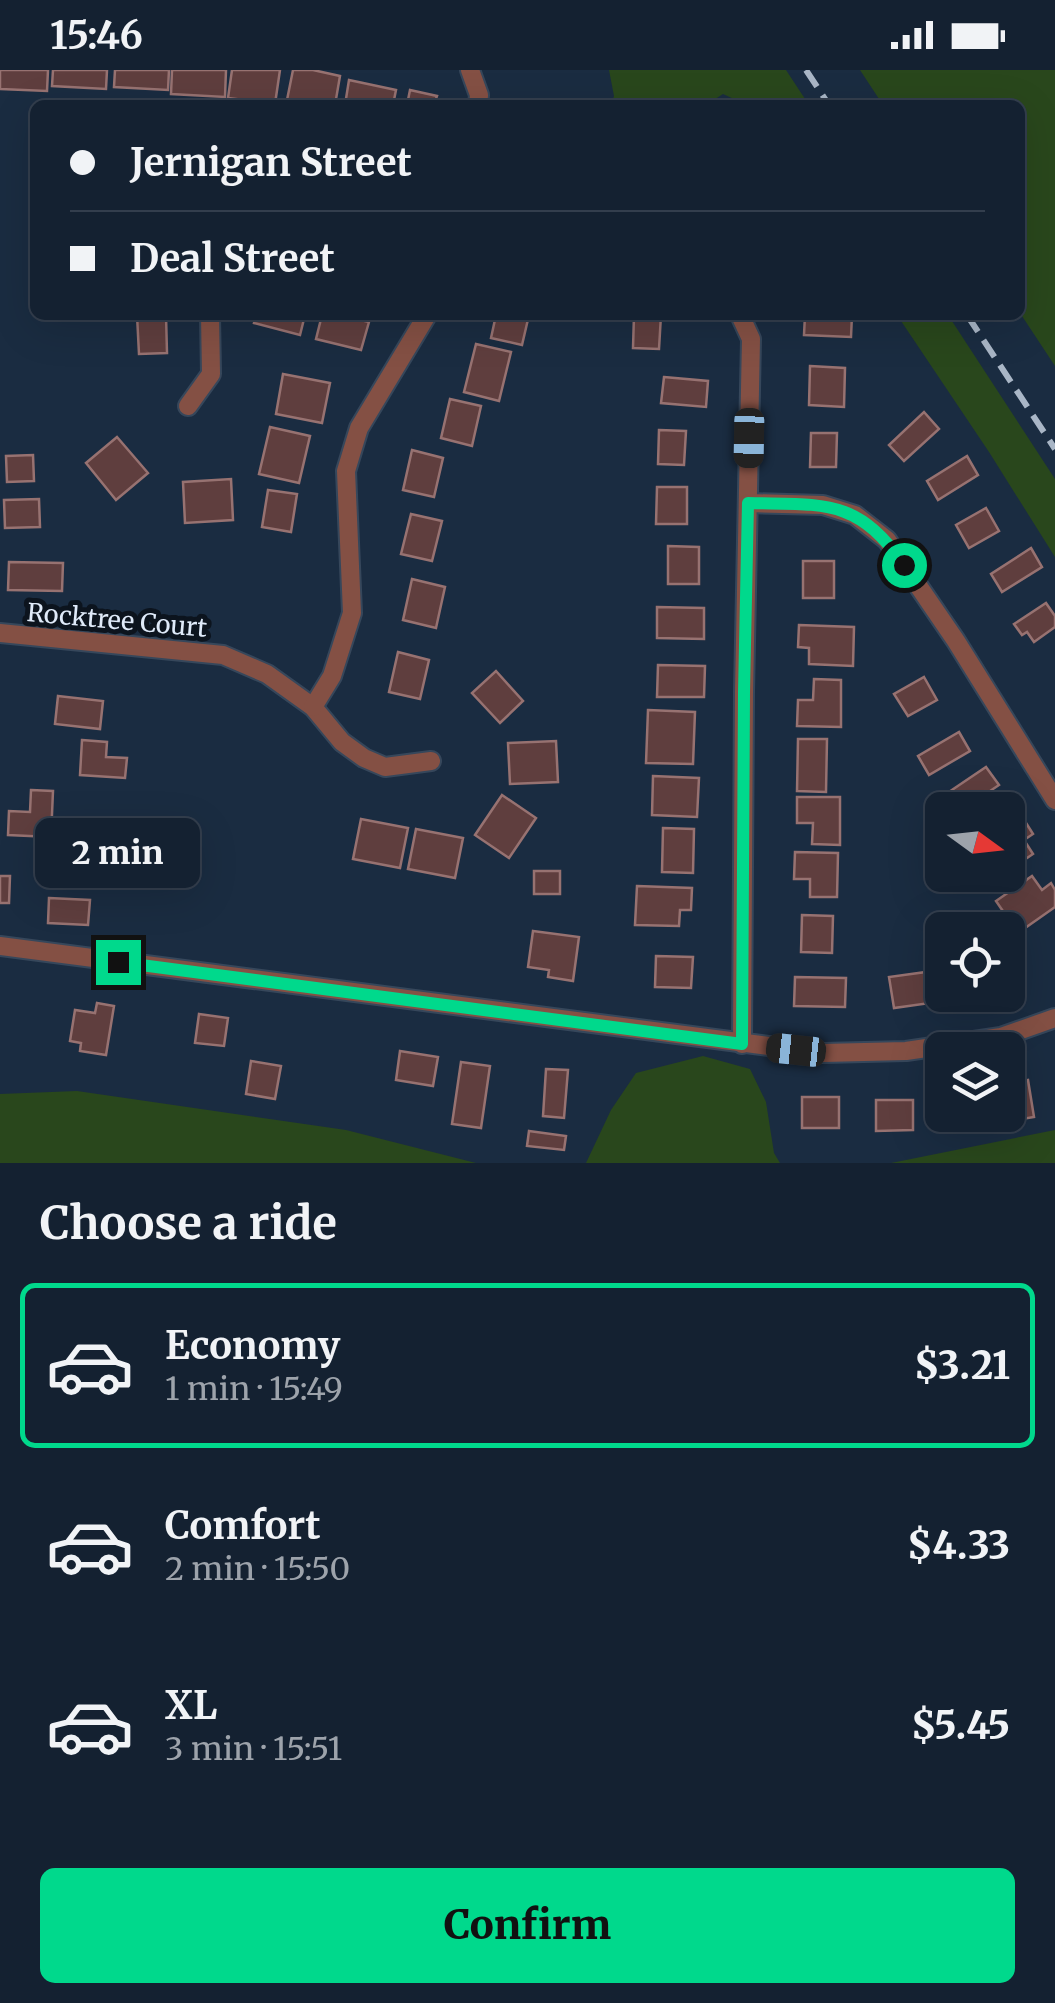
<!DOCTYPE html>
<html lang="en">
<head>
<meta charset="utf-8">
<style>
  body { margin:0; font-family:Merriweather,serif; background:#212e3d; color:#f1f3f6; height:100vh; display:flex; flex-direction:column; font-size:38px; white-space:nowrap }
  * { box-sizing:border-box; margin:0 }
  p { font-size:32px; color:#9da3ab }
  .icon { flex:none; width:55px; height:55px; fill:none; stroke:currentColor; stroke-width:2; stroke-linecap:round; stroke-linejoin:round }
  .map { position:relative; height:1093px; overflow:hidden }
  .panel { display:flex; flex-direction:column; background:#142131; flex:1 }
  .panel>* { flex:none }
  .banner { position:absolute; left:30px; top:30px; width:995px; height:220px; border-radius:15px; box-shadow:0 10px 40px #0002,0 0 0 2px #333e4d; display:grid; align-content:center; height:220px; padding:0 40px; background:#142131 }
  .needle { width:65px; rotate:105deg }
  .buttons { position:absolute; left:925px; top:722px; display:grid; gap:20px }
  .buttons a { display:grid; place-items:center; width:100px; height:100px; border-radius:15px; background:#142131; box-shadow:0 10px 40px #0002,0 0 0 2px #333e4d; font-size:50px }
  .end { position:absolute; width:45px; height:45px; margin:-22px; border:12px solid #00d98c; background:#111; box-shadow:0 0 0 5px #111 }
  .from { border-radius:50% }
  .bubble { position:absolute; height:70px; border-radius:15px; background:#142131; box-shadow:0 10px 40px #0002,0 0 0 2px #333e4d; font-size:32px; font-weight:800; line-height:70px; text-align:center }
  .car { position:absolute; width:30px; height:60px; margin:-30px -15px; border-radius:12px; box-shadow:0 0 8px 2px #0007; background:linear-gradient(#222 24%,#8ab4d8 0 40%,#222 0 76%,#8ab4d8 0 86%,#222 0) }
  .banner b { display:flex; align-items:center; gap:35px; height:95px; font-size:38px }
  .banner b+b { border-top:2px solid #333e4d }
  .banner i { width:25px; height:25px; background:#f1f3f6 }
  ul { padding:0; list-style:none }
  li { display:flex; align-items:center; gap:30px; height:165px; margin:0 20px 15px; padding:0 20px; border:5px solid transparent; border-radius:15px }
  li div { flex:1 }
  li b { display:block; font-size:38px }
  li em { font-style:normal; font-weight:800 }
  li.active { border-color:#00d98c }
  li>.icon { width:90px; height:90px; stroke-width:1.5 }
  h2 { padding:0 40px; font-size:45px; line-height:120px }
  .action { display:flex; gap:20px; margin-top:auto; padding:20px 40px }
  .action a { flex:1; height:115px; border-radius:15px; background:#00d98c; color:#111; font-size:40px; font-weight:800; line-height:115px; text-align:center }
  .status { display:flex; justify-content:space-between; align-items:center; height:70px; padding:0 50px; background:#142131; direction:ltr }
  .status svg { height:28px; fill:currentColor }
  .map>svg:first-child { display:block }
</style>
</head>
<body>
<div class="status"><b>15:46</b><svg viewBox="0 0 49 12"><path d="M0 12V9h3v3zM5 12V6h3v6zM10 12V3h3v9zM15 12V0h3v12zM26 1h20v11H26zM47 4h2v5h-2z"/></svg></div>
<div class="map">
<svg width="1055" height="1093" viewBox="0 0 1055 1093">
  <rect width="100%" height="100%" fill="#1a2c41"/>
  <!-- green -->
  <g fill="#29471c">
    <polygon points="609,0 786,0 809,35 747,35 723,24 706,35 611,35 614,26"/>
    <polygon points="860,0 1055,0 1055,296 1020,243 1020,35 883,35"/>
    <polygon points="897,245 948,245 1055,409 1055,487 989,382"/>
    <polygon points="703,986 750,999 766,1032 774,1083 780,1093 586,1093 611,1040 636,1003"/>
    <polygon points="77,1021 346,1060 476,1093 0,1093 0,1024"/>
    <polygon points="1055,1060 1055,1093 891,1093"/>
  </g>
  <!-- building -->
  <g fill="#5f3e3e" stroke="#977271" stroke-width="2.5">
    <polygon points="0,0 48,0 47,21 0,19"/>
    <polygon points="53,0 107,0 106,19 52,16"/>
    <polygon points="115,0 169,0 168,20 114,17"/>
    <polygon points="172,0 226,0 225,27 171,24"/>
    <polygon points="232,0 280,0 275,34 228,28"/>
    <polygon points="293,0 313,0 340,6 335,35 286,35"/>
    <polygon points="349,10 396,20 393,35 345,35"/>
    <polygon points="410,20 437,26 434,35 407,35"/>
    <polygon points="137,245 166,245 167,283 139,284"/>
    <polygon points="256,245 305,245 300,265 254,253"/>
    <polygon points="322,245 340,245 369,252 361,280 316,269"/>
    <polygon points="496,245 529,245 522,275 491,268"/>
    <polygon points="634,245 661,245 659,279 633,278"/>
    <polygon points="805,245 852,245 851,267 804,265"/>
    <polygon points="476,274 511,282 499,331 464,322"/>
    <polygon points="810,296 845,298 844,337 809,335"/>
    <polygon points="283,304 330,313 322,353 276,344"/>
    <polygon points="664,307 708,311 706,337 661,333"/>
    <polygon points="450,329 481,336 472,376 441,368"/>
    <polygon points="924,342 939,359 904,391 889,375"/>
    <polygon points="270,357 310,366 299,413 259,404"/>
    <polygon points="659,360 686,361 684,395 658,394"/>
    <polygon points="811,363 837,363 836,397 810,397"/>
    <polygon points="117,367 148,403 116,430 86,393"/>
    <polygon points="412,380 443,388 434,427 403,420"/>
    <polygon points="33,385 34,411 7,412 6,386"/>
    <polygon points="967,386 978,405 938,430 927,411"/>
    <polygon points="231,409 233,450 185,453 183,412"/>
    <polygon points="657,417 687,417 687,454 656,454"/>
    <polygon points="268,420 297,424 291,462 262,457"/>
    <polygon points="39,429 40,457 5,458 4,430"/>
    <polygon points="986,438 999,461 969,478 956,455"/>
    <polygon points="411,444 442,451 432,491 401,484"/>
    <polygon points="668,476 699,477 699,514 668,514"/>
    <polygon points="1031,478 1042,497 1002,522 991,504"/>
    <rect x="803" y="491" width="31" height="37"/>
    <polygon points="9,492 63,493 62,521 8,520"/>
    <polygon points="412,509 445,517 436,558 403,550"/>
    <polygon points="1046,533 1055,546 1055,557 1034,572 1027,562 1022,565 1014,554"/>
    <polygon points="657,537 704,538 704,569 657,568"/>
    <polygon points="799,555 854,557 853,596 809,594 809,578 798,577"/>
    <polygon points="398,582 429,590 420,629 389,622"/>
    <polygon points="658,595 705,596 704,627 657,627"/>
    <polygon points="496,601 523,631 500,653 472,623"/>
    <polygon points="924,607 937,630 908,646 894,624"/>
    <polygon points="814,609 841,610 841,657 797,656 798,630 813,630"/>
    <polygon points="58,626 103,631 100,659 55,654"/>
    <polygon points="648,640 695,642 693,694 646,693"/>
    <polygon points="959,662 970,681 929,705 918,686"/>
    <polygon points="798,669 827,669 826,722 797,721"/>
    <polygon points="82,670 107,672 106,687 127,688 125,708 80,705"/>
    <polygon points="556,671 558,712 510,714 508,673"/>
    <polygon points="986,697 999,715 990,721 999,735 991,740 949,740 940,728"/>
    <polygon points="653,706 699,708 697,747 652,745"/>
    <polygon points="31,720 53,721 51,767 8,765 9,741 30,742"/>
    <polygon points="502,725 536,748 509,788 475,765"/>
    <polygon points="797,727 840,727 840,775 812,774 813,753 797,753"/>
    <polygon points="1021,745 1033,764 1024,770 1033,784 1008,801 1008,755"/>
    <polygon points="361,749 408,758 400,798 353,789"/>
    <polygon points="663,758 694,759 693,803 662,802"/>
    <polygon points="416,759 463,768 455,808 408,799"/>
    <polygon points="795,782 838,783 837,827 810,827 810,809 794,809"/>
    <rect x="534" y="801" width="26" height="23"/>
    <polygon points="0,806 10,806 9,833 0,833"/>
    <polygon points="1032,806 1042,820 1051,813 1055,820 1055,837 1018,863 996,831"/>
    <polygon points="637,816 692,818 691,840 680,840 679,856 635,855"/>
    <polygon points="49,828 90,830 88,855 48,853"/>
    <polygon points="802,845 833,846 832,883 801,882"/>
    <polygon points="533,861 579,867 573,911 548,907 549,900 528,897"/>
    <polygon points="656,886 693,887 691,918 655,917"/>
    <polygon points="926,902 930,933 894,938 889,907"/>
    <polygon points="795,907 846,908 845,937 794,936"/>
    <polygon points="956,925 987,925 988,933 958,938"/>
    <polygon points="97,933 114,936 106,985 80,981 81,973 70,971 75,940 95,943"/>
    <polygon points="199,944 228,948 224,976 195,973"/>
    <polygon points="400,981 438,987 433,1016 396,1010"/>
    <polygon points="251,991 281,996 275,1029 246,1024"/>
    <polygon points="461,992 490,996 481,1058 452,1054"/>
    <polygon points="546,999 568,1000 564,1048 543,1046"/>
    <polygon points="1028,1010 1034,1047 1003,1052 1002,1045 1008,1045 1008,1014"/>
    <rect x="802" y="1027" width="37" height="31"/>
    <polygon points="942,1029 942,1045 974,1045 976,1053 940,1062 933,1032"/>
    <polygon points="876,1030 913,1030 913,1060 876,1061"/>
    <polygon points="529,1061 566,1066 564,1080 527,1076"/>
  </g>
  <g fill="none" stroke-linecap="round" stroke-linejoin="round">
    <defs>
      <g id="minor">
        <polyline points="470,0 479,25 478,35"/>
        <polyline points="740,245 751,269 744,622 742,974"/>
        <polyline points="188,336 211,304 210,245"/>
        <polyline points="748,433 823,435 855,445 887,470 956,571 1055,730"/>
        <polyline points="0,563 223,585 267,604 313,637 342,672 364,688 385,697 431,691"/>
        <polyline points="313,637 332,606 352,543 346,401 359,358 427,245"/>
        <polyline points="0,876 823,983 906,981 1001,967 1055,948"/>
      </g>
    </defs>
    <!-- minor casing -->
    <use href="#minor" stroke="#36475b" stroke-width="22"/>
    <!-- minor -->
    <use href="#minor" stroke="#845044" stroke-width="18"/>
    <!-- rail -->
    <g stroke="#a9b6c6" stroke-width="6" stroke-dasharray="20 10" stroke-linecap="butt">
      <polyline points="806,0 829,35"/>
      <polyline points="967,245 1055,379"/>
    </g>
  </g>
  <g fill="none" stroke-linecap="round" stroke-linejoin="round">
    <!-- route -->
    <path stroke="#00d98c" stroke-width="12" d="M118,892L742,974L744,622L748,433C823,435 857,427 904,495"/>
  </g>
  <g text-anchor="middle" stroke-width="10" stroke-linejoin="round" paint-order="stroke">
    <!-- street labels -->
    <g font-size="25" fill="#dfeaf9" stroke="#0c141e">
      <text transform="translate(117 550) rotate(5)" y="9">Rocktree Court</text>
    </g>
  </g>
</svg>
<div class="buttons">
<a><svg class="needle" viewBox="-14 -14 28 28"><path d="M0-13l5 13h-10z" fill="#e53935"/><path d="M0 13l5-13h-10z" fill="#9da3ab"/></svg></a>
<a><svg class="icon" aria-label="locate" viewBox="0 0 24 24"><circle cx="12" cy="12" r="6"/><path d="M12 2v4M12 18v4M2 12h4M18 12h4"/></svg></a>
<a><svg class="icon" aria-label="layers" viewBox="0 0 24 24"><path d="M12 4l9 5-9 5-9-5zM3 14l9 5 9-5"/></svg></a>
</div>
<i class="end from" style="left:904px;top:495px"></i>
<i class="end" style="left:118px;top:892px"></i>
<div class="bubble" style="left:35px;top:748px;width:165px">2 min</div>
<i class="car" style="left:749px;top:368px;rotate:181deg"></i>
<i class="car" style="left:796px;top:980px;rotate:276deg"></i>
<div class="banner">
<b><i class="from"></i>Jernigan Street</b>
<b><i></i>Deal Street</b>
</div>
</div>
<section class="panel">
<h2>Choose a ride</h2>
<ul>
<li class="active"><svg class="icon" aria-label="car" viewBox="0 0 24 24"><path d="M5 17H2v-5l4-1 3-4h7l3 4 3 1v5h-3M9 17h6M6 11h13"/><circle cx="7" cy="17" r="2"/><circle cx="17" cy="17" r="2"/></svg><div><b>Economy</b><p>1 min · 15:49</p></div><em>$3.21</em></li>
<li><svg class="icon" aria-label="car" viewBox="0 0 24 24"><path d="M5 17H2v-5l4-1 3-4h7l3 4 3 1v5h-3M9 17h6M6 11h13"/><circle cx="7" cy="17" r="2"/><circle cx="17" cy="17" r="2"/></svg><div><b>Comfort</b><p>2 min · 15:50</p></div><em>$4.33</em></li>
<li><svg class="icon" aria-label="car" viewBox="0 0 24 24"><path d="M5 17H2v-5l4-1 3-4h7l3 4 3 1v5h-3M9 17h6M6 11h13"/><circle cx="7" cy="17" r="2"/><circle cx="17" cy="17" r="2"/></svg><div><b>XL</b><p>3 min · 15:51</p></div><em>$5.45</em></li>
</ul>
<div class="action"><a>Confirm</a></div>
</section>
</body>
</html>
